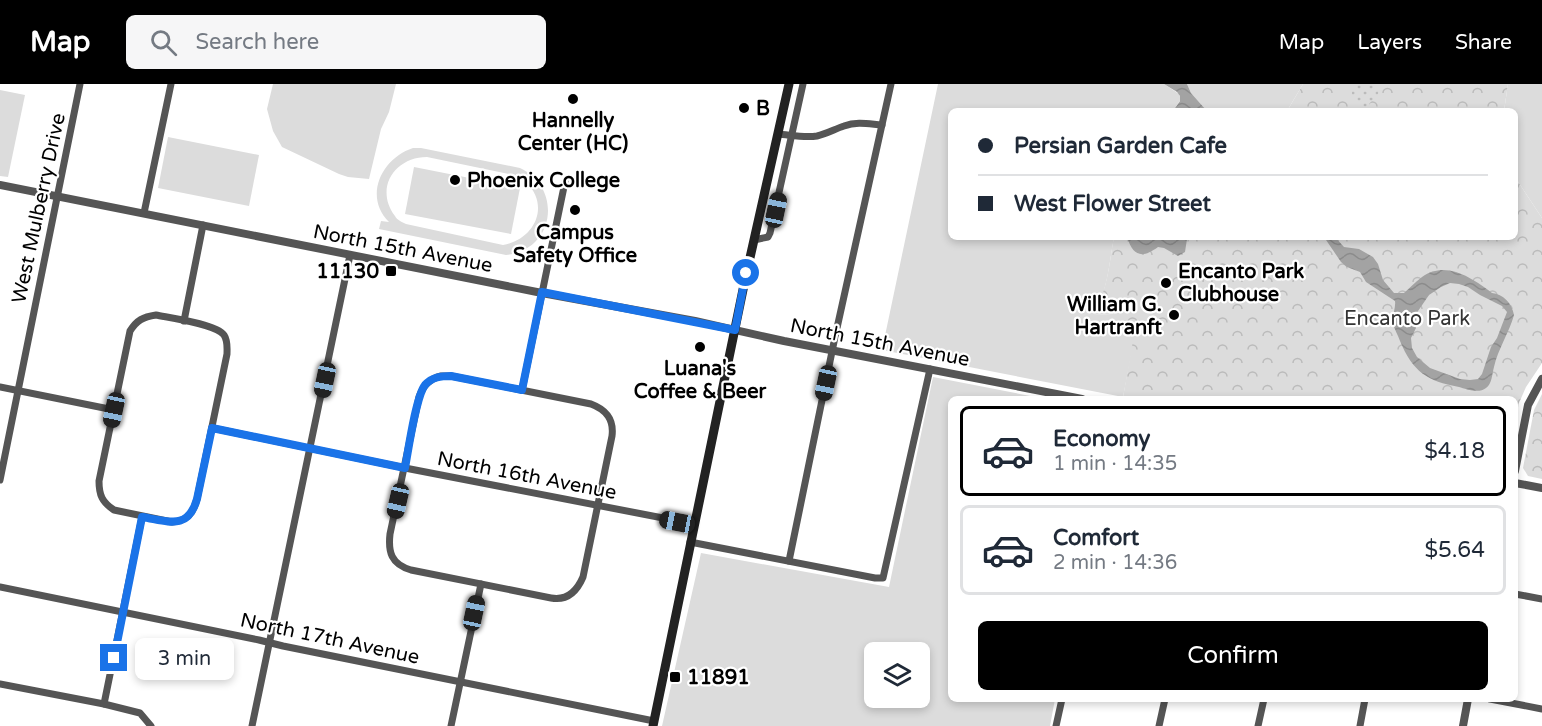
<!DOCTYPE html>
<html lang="en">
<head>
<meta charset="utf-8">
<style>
  body { margin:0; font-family:"Varela Round",sans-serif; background:#f6f6f7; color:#1f2937; height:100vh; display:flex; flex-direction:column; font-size:22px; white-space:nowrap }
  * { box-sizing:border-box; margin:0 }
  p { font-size:20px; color:#747a83 }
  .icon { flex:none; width:33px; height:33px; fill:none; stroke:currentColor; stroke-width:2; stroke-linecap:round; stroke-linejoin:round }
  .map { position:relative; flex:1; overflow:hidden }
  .sheet { position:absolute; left:948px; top:312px; width:570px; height:306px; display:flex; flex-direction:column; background:#fff; border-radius:9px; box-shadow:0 3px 9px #0003 }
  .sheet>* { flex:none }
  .guide { position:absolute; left:948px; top:24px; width:570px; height:132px; border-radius:9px; box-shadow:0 3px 9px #0003; display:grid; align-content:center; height:132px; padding:0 30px; background:#fff }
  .buttons { position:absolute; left:864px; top:558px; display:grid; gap:12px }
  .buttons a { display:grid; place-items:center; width:66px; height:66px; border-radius:9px; background:#fff; box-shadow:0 3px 9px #0003; font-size:30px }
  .end { position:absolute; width:27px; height:27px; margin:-14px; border:8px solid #1a73e8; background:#fff; box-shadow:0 0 0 3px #fff }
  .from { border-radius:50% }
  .bubble { position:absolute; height:42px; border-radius:9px; background:#fff; box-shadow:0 3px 9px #0003; font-size:20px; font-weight:600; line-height:42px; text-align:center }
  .car { position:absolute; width:18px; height:36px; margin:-18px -9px; border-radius:8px; box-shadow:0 0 4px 2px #0007; background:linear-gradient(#222 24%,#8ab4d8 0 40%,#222 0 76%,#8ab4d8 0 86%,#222 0) }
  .guide b { display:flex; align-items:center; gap:21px; height:57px; font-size:22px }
  .guide b+b { border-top:2px solid #e0e1e3 }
  .guide i { width:15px; height:15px; background:#1f2937 }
  ul { padding:10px 0 0; list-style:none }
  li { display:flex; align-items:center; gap:18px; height:90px; margin:0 12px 9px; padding:0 18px; border:3px solid #e0e1e3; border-radius:9px }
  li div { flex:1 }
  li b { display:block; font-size:22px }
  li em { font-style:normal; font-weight:600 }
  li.active { border-color:#000 }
  li>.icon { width:54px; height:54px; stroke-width:1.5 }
  .primary-button { display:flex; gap:12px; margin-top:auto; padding:12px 30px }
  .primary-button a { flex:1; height:69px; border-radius:9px; background:#000; color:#fff; font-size:24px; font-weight:600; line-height:69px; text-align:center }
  header { display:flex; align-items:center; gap:36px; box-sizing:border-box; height:84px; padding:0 30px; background:#000; color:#fff }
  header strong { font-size:28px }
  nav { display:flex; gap:33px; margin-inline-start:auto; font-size:21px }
  .search { width:420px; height:54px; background:#f6f6f7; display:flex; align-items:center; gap:15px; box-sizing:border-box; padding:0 21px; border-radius:9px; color:#747a83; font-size:22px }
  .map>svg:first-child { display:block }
</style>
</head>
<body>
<header>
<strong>Map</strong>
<div class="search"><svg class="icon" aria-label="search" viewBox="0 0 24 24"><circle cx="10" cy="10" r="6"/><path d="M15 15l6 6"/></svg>Search here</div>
<nav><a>Map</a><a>Layers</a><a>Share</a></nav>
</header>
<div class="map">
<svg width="1542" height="642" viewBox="0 0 1542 642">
  <defs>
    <pattern id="forest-crowns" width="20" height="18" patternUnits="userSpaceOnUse" patternTransform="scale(1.5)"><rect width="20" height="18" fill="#dcdcdc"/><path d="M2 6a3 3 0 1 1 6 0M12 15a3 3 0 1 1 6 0" fill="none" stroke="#bbb"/></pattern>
    <pattern id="garden-dots" width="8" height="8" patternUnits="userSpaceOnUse" patternTransform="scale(1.5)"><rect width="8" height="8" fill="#dcdcdc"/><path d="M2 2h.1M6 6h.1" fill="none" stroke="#bbb" stroke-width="1.8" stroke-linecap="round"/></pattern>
    <pattern id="water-waves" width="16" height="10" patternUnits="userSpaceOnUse" patternTransform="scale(1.5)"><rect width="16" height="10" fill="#a3a3a3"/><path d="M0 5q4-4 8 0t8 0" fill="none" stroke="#8b8b8b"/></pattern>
  </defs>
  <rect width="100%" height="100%" fill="#fff"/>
  <!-- grass -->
  <g fill="#dcdcdc" fill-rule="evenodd">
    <polygon points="273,0 396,0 389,28 381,45 369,95 348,93 339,90 282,63 273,47 267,25"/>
    <path d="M938,0H1164L1179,10L1181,15L1173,27H951V153H1114C1109,179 1108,208 1093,230L1113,231L1135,251L1123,313L882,266Z"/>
    <polygon points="1187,0 1303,0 1287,27 1207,27 1191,9"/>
    <polygon points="1508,0 1542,0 1542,134 1515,93 1515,27 1504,27"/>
    <polygon points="0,6 25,11 8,93 0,92"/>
    <polygon points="168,53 259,71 249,122 158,104"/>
    <path d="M413,64H421L520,84C563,104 555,166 506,171L379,145L381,137L389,138C363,112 382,74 413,64ZM427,73L513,91C517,93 523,95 526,98C551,122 534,156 503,161L406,140C402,138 397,136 395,132C374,104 395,73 427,73Z"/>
    <polygon points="414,83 520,104 511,150 405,130"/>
    <path d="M933,293L1046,315H951V615H1055L1050,642H662L701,469L889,503ZM874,568H920V614H874Z"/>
  </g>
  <!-- forest -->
  <g fill="url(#forest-crowns)">
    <polygon points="1303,0 1508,0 1504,27 1287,27"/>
    <path d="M1515,93L1542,134V279L1526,303L1519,319L1515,337V315H1134L1123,313L1134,251L1110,246L1112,231L1092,230C1108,209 1109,178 1114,153H1515Z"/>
    <polygon points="1542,310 1542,395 1528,392 1523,384 1534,326"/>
  </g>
  <!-- garden -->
  <polygon fill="url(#garden-dots)" points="1352,0 1379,0 1378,10 1369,20 1370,27 1357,27 1359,24 1359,19 1352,12"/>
  <!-- water -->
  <g fill="url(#water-waves)" fill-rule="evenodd">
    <polygon points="1164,0 1187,0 1191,9 1207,27 1173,27 1180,17 1180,12 1177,8"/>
    <path d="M1127,153H1189L1187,155L1185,168L1178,172L1164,164L1158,163C1142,175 1133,172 1127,153Z"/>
    <path d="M1324,153H1335L1344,163L1359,165L1373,173L1378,180L1383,196L1394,209H1404C1410,204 1415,198 1422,193C1446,176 1472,194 1492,209C1503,210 1512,219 1514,231C1509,249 1498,265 1494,283C1492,290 1492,300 1486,304C1479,310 1466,305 1459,303C1427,297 1413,288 1400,257C1398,251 1394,245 1393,239C1392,231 1396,224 1395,217L1366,198L1360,188L1347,183L1341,178ZM1450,199L1459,200L1468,203L1480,211L1502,222L1507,228L1497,254L1491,263L1482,290L1478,295L1470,296L1460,295L1430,284L1417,273L1412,264L1411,254L1416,244V230L1429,211L1441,203Z"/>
  </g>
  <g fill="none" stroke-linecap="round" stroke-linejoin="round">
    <!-- minor -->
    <g stroke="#555" stroke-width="7">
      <path d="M778,50C791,51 804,54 817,52C826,50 835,45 844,42C857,37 869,40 882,41"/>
      <polyline points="144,129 171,0"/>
      <polyline points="754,156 768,153 770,149 803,0"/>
      <path d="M156,231C171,234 216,240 224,251C228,257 227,264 227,270L197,415C193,430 187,437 172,438L114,426C102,418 99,411 99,397L130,247C137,236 143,233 156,231Z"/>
      <polyline points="184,237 203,141"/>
      <path d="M441,292H451L591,320C607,326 614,336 612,352L583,493C577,507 567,517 551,514L411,486C391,480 388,468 390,450L419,313C423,302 429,295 441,292Z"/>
      <polyline points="0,303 114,326"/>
      <polyline points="522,306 565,98"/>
      <polyline points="212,344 405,384 694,440"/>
      <polyline points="0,396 80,0"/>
      <polyline points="690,458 875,494 883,494 930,285"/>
      <polyline points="789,477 835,253 891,0"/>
      <polyline points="0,503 259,556 283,562 654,637"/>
      <polyline points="1515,510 1542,515"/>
      <polyline points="0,600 104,620 140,629 151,642"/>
      <polyline points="1490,615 1542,625"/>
      <polyline points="104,620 142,433"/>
      <polyline points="252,642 350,171"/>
      <polyline points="451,642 481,500"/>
      <polyline points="1056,642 1062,615"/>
      <polyline points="1159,642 1165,615"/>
      <polyline points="1258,642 1264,615"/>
      <polyline points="1360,642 1365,615"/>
    </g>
    <!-- tertiary -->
    <g stroke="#555" stroke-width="8">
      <polyline points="0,101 542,209 695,237 784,257 1082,315"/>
      <polyline points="1515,387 1528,321 1542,295"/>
      <polyline points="1515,399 1542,404"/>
      <polyline points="1463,642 1468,615"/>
    </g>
    <!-- secondary -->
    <polyline stroke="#222" stroke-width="9" points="653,642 745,196 789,0"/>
  </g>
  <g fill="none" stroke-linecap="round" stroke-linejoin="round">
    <!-- route -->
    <path stroke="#1a73e8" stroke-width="8" d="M114,574L142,433C168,437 188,447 197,415L212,344L405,384C408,368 416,312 425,301C432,293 441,292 451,292L522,306L542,208L735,246L746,189"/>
  </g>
  <!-- markers -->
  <g fill="#000" stroke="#fff" stroke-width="2">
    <circle cx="573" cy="15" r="6"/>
    <circle cx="744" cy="24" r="6"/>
    <circle cx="455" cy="96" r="6"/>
    <circle cx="575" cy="126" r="6"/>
    <rect x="385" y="181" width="12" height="12" rx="3"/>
    <circle cx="1166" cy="199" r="6"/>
    <circle cx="1174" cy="231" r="6"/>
    <circle cx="700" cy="263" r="6"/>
    <rect x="669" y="587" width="12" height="12" rx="3"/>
  </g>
  <g text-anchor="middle" stroke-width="4.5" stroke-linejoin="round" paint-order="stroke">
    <!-- poi labels -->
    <g font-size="20" font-weight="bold" fill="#000" stroke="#fff" text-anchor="start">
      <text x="756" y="31">B</text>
      <text x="573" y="43" text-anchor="middle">Hannelly<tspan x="573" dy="23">Center (HC)</tspan></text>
      <text x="467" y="103">Phoenix College</text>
      <text x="575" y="155" text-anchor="middle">Campus<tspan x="575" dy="23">Safety Office</tspan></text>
      <text x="379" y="194" text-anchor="end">11130</text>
      <text x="1178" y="194">Encanto Park<tspan x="1178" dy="23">Clubhouse</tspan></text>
      <text x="1162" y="227" text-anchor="end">William G.<tspan x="1162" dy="23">Hartranft</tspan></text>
      <text x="700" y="291" text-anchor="middle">Luana's<tspan x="700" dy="23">Coffee &amp; Beer</tspan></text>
      <text x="687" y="600">11891</text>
    </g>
    <!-- street labels -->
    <g font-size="20" fill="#000" stroke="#fff">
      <text transform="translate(38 124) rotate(-78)" y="7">West Mulberry Drive</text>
      <text transform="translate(403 164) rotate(11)" y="7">North 15th Avenue</text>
      <text transform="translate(880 258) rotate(11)" y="7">North 15th Avenue</text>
      <text transform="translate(527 391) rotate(11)" y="7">North 16th Avenue</text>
      <text transform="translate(330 554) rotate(12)" y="7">North 17th Avenue</text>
    </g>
    <!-- park labels -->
    <g font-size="20" fill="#333" stroke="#fff">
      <text x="1407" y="241">Encanto Park</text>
    </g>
  </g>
</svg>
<div class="buttons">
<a><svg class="icon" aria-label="layers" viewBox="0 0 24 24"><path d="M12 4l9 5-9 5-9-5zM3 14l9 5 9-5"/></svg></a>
</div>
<i class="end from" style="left:746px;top:189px"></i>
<i class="end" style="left:114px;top:574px"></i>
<div class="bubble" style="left:135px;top:554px;width:99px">3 min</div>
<i class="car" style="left:776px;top:126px;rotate:12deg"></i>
<i class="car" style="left:325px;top:296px;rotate:192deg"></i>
<i class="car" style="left:826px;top:299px;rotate:192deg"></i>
<i class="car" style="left:114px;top:326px;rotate:192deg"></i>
<i class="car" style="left:398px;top:417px;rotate:193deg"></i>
<i class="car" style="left:677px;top:438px;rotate:281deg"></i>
<i class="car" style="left:474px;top:529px;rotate:12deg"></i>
<div class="guide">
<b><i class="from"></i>Persian Garden Cafe</b>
<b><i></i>West Flower Street</b>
</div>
<section class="sheet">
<ul>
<li class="active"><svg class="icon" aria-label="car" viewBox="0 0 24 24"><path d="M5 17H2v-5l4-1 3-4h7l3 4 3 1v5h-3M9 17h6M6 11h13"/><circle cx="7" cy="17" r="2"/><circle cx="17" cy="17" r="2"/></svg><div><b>Economy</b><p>1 min · 14:35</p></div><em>$4.18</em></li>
<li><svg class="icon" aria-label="car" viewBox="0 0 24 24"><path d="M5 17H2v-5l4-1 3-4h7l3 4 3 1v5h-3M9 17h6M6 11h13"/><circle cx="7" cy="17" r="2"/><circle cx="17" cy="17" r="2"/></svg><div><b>Comfort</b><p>2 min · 14:36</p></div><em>$5.64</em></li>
</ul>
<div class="primary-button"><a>Confirm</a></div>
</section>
</div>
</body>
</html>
